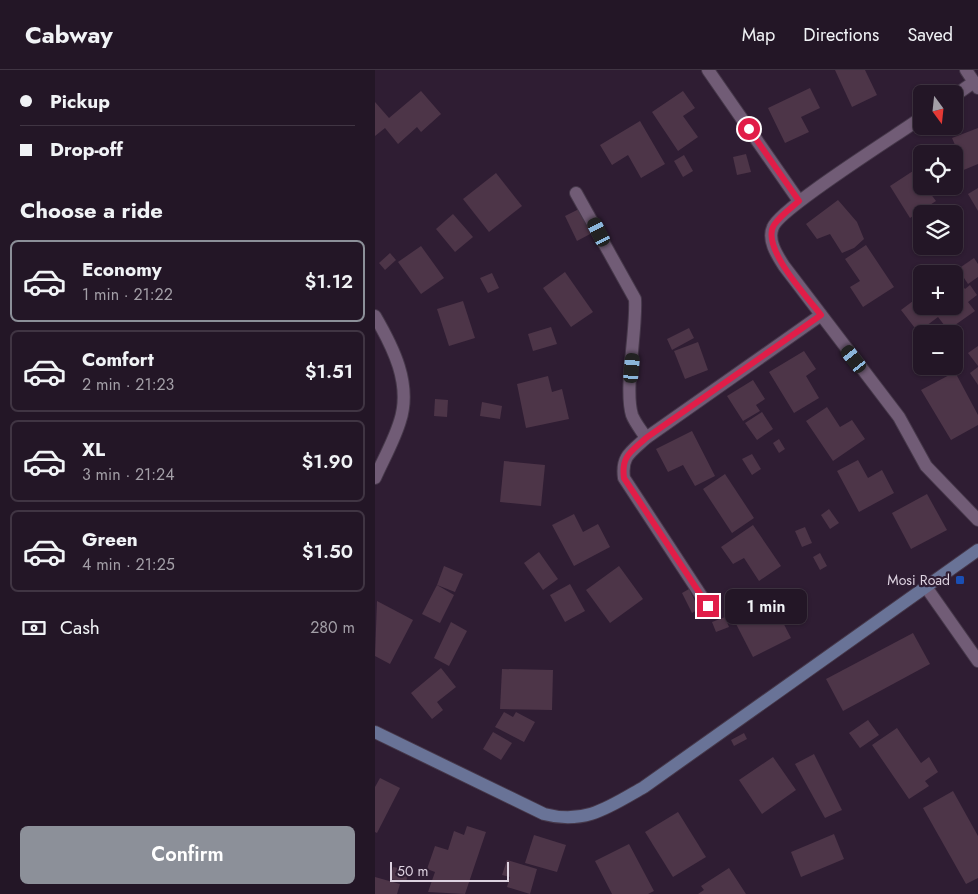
<!DOCTYPE html>
<html lang="en">
<head>
<meta charset="utf-8">
<style>
  body { margin:0; font-family:Jost,sans-serif; background:#2f2332; color:#f1f3f6; height:100vh; display:flex; flex-direction:column; font-size:19px; white-space:nowrap }
  * { box-sizing:border-box; margin:0 }
  p { font-size:16px; color:#a39fa7 }
  .icon { flex:none; width:28px; height:28px; fill:none; stroke:currentColor; stroke-width:2; stroke-linecap:round; stroke-linejoin:round }
  .map { position:relative; flex:1; overflow:hidden }
  .sheet { display:flex; flex-direction:column; background:#231626; width:375px }
  .sheet>* { flex:none }
  .banner { display:grid; align-content:center; height:110px; padding:0 20px; background:#231626 }
  .needle { width:32px; rotate:165deg }
  .fabs { position:absolute; left:538px; top:15px; display:grid; gap:10px }
  .fabs a { display:grid; place-items:center; width:50px; height:50px; border-radius:8px; background:#231626; box-shadow:0 1px 4px #0004,0 0 0 1px #403543; font-size:25px }
  .scale { position:absolute; left:15px; bottom:12px; width:119px; box-sizing:border-box; padding-left:5px; border:2px solid #ddd2e0; border-top:0; font-size:14px; line-height:18px; white-space:nowrap; color:#ddd2e0; -webkit-text-stroke:4px #2f1d33; paint-order:stroke }
  .end { position:absolute; width:22px; height:22px; margin:-11px; border:6px solid #e11d48; background:#fff; box-shadow:0 0 0 2px #fff }
  .from { border-radius:50% }
  .bubble { position:absolute; height:35px; border-radius:8px; background:#231626; box-shadow:0 1px 4px #0004,0 0 0 1px #403543; font-size:16px; font-weight:600; line-height:35px; text-align:center }
  .car { position:absolute; width:15px; height:30px; margin:-15px -8px; border-radius:6px; box-shadow:0 0 4px 1px #0007; background:linear-gradient(#222 24%,#8ab4d8 0 40%,#222 0 76%,#8ab4d8 0 86%,#222 0) }
  .banner b { display:flex; align-items:center; gap:18px; height:48px; font-size:19px }
  .banner b+b { border-top:1px solid #403543 }
  .banner i { width:12px; height:12px; background:#f1f3f6 }
  ul { padding:0; list-style:none }
  li { display:flex; align-items:center; gap:15px; height:82px; margin:0 10px 8px; padding:0 10px; border:2px solid #403543; border-radius:8px }
  li div { flex:1 }
  li b { display:block; font-size:19px }
  li em { font-style:normal; font-weight:600 }
  li.active { border-color:#8c9099 }
  li>.icon { width:45px; height:45px; stroke-width:1.5 }
  h2 { padding:0 20px; font-size:22px; line-height:60px }
  .pay { display:flex; align-items:center; gap:12px; height:55px; padding:0 20px; font-size:19px }
  .pay p { margin-inline-start:auto }
  .button { display:flex; gap:10px; margin-top:auto; padding:10px 20px }
  .button a { flex:1; height:58px; border-radius:8px; background:#8c9099; color:#fff; font-size:20px; font-weight:600; line-height:58px; text-align:center }
  header { display:flex; align-items:center; gap:30px; box-sizing:border-box; height:70px; padding:0 25px; background:#231626; border-bottom:1px solid #403543 }
  header strong { font-size:24px }
  nav { display:flex; gap:28px; margin-inline-start:auto; font-size:18px }
  main { display:flex; flex:1; min-height:0 }
  .map>svg:first-child { display:block }
</style>
</head>
<body>
<header>
<strong>Cabway</strong>
<nav><a>Map</a><a>Directions</a><a>Saved</a></nav>
</header>
<main>
<section class="sheet">
<div class="banner">
<b><i class="from"></i>Pickup</b>
<b><i></i>Drop-off</b>
</div>
<h2>Choose a ride</h2>
<ul>
<li class="active"><svg class="icon" aria-label="car" viewBox="0 0 24 24"><path d="M5 17H2v-5l4-1 3-4h7l3 4 3 1v5h-3M9 17h6M6 11h13"/><circle cx="7" cy="17" r="2"/><circle cx="17" cy="17" r="2"/></svg><div><b>Economy</b><p>1 min · 21:22</p></div><em>$1.12</em></li>
<li><svg class="icon" aria-label="car" viewBox="0 0 24 24"><path d="M5 17H2v-5l4-1 3-4h7l3 4 3 1v5h-3M9 17h6M6 11h13"/><circle cx="7" cy="17" r="2"/><circle cx="17" cy="17" r="2"/></svg><div><b>Comfort</b><p>2 min · 21:23</p></div><em>$1.51</em></li>
<li><svg class="icon" aria-label="car" viewBox="0 0 24 24"><path d="M5 17H2v-5l4-1 3-4h7l3 4 3 1v5h-3M9 17h6M6 11h13"/><circle cx="7" cy="17" r="2"/><circle cx="17" cy="17" r="2"/></svg><div><b>XL</b><p>3 min · 21:24</p></div><em>$1.90</em></li>
<li><svg class="icon" aria-label="car" viewBox="0 0 24 24"><path d="M5 17H2v-5l4-1 3-4h7l3 4 3 1v5h-3M9 17h6M6 11h13"/><circle cx="7" cy="17" r="2"/><circle cx="17" cy="17" r="2"/></svg><div><b>Green</b><p>4 min · 21:25</p></div><em>$1.50</em></li>
</ul>
<div class="pay"><svg class="icon" aria-label="cash" viewBox="0 0 24 24"><path d="M3 7h18v10H3z"/><circle cx="12" cy="12" r="2"/></svg>Cash<p>280 m</p></div>
<div class="button"><a>Confirm</a></div>
</section>
<div class="map">
<svg width="603" height="824" viewBox="0 0 603 824">
  <rect width="100%" height="100%" fill="#2f1d33"/>
  <!-- building -->
  <g fill="#4d3548">
    <polygon points="460,0 490,0 502,25 477,37"/>
    <polygon points="435,18 445,38 426,47 434,62 410,73 393,38"/>
    <polygon points="46,21 66,44 46,62 42,57 23,74 10,58 0,66 0,32 14,48"/>
    <polygon points="308,21 320,38 308,46 323,67 303,81 277,42"/>
    <polygon points="265,51 290,94 266,108 253,85 237,95 225,75"/>
    <polygon points="603,58 603,94 579,104 579,84 583,82 577,68"/>
    <polygon points="371,84 376,102 362,105 358,87"/>
    <polygon points="309,85 318,101 308,107 299,91"/>
    <polygon points="538,101 543,108 546,106 546,116 565,116 555,123 561,131 535,148 515,116"/>
    <polygon points="121,103 147,136 114,162 88,129"/>
    <polygon points="603,118 603,141 593,124"/>
    <polygon points="463,130 482,152 489,169 479,178 467,183 455,164 442,169 431,154"/>
    <polygon points="204,139 217,163 202,171 190,146"/>
    <polygon points="78,144 98,167 80,182 61,159"/>
    <polygon points="491,175 519,217 488,237 475,217 485,211 470,189"/>
    <polygon points="46,176 69,208 46,224 23,192"/>
    <polygon points="15,183 21,190 10,200 4,193"/>
    <polygon points="599,188 603,194 603,207 593,214 583,199"/>
    <polygon points="190,202 218,242 196,257 168,218"/>
    <polygon points="117,203 124,218 113,223 105,208"/>
    <polygon points="579,204 590,219 595,215 602,225 593,232 600,241 573,260 563,247 543,262 526,240 546,225 546,236 579,236"/>
    <polygon points="88,231 100,268 74,276 62,239"/>
    <polygon points="176,257 182,274 158,281 153,264"/>
    <polygon points="314,258 319,268 297,280 292,269"/>
    <polygon points="323,272 333,300 310,309 299,281"/>
    <polygon points="603,276 603,296 593,283"/>
    <polygon points="429,281 441,299 431,306 444,328 419,343 394,302"/>
    <polygon points="603,297 603,315 595,303"/>
    <polygon points="580,302 603,345 603,355 576,370 546,320"/>
    <polygon points="173,306 177,322 187,319 194,349 151,358 142,314"/>
    <polygon points="378,310 390,329 381,335 385,341 368,351 352,326"/>
    <polygon points="60,329 73,330 72,347 59,346"/>
    <polygon points="107,332 127,336 125,349 105,346"/>
    <polygon points="452,337 465,357 477,350 490,369 458,391 431,351"/>
    <polygon points="387,342 398,359 382,370 370,353"/>
    <polygon points="317,361 340,406 320,416 308,395 293,402 281,379"/>
    <polygon points="404,369 410,379 404,383 398,373"/>
    <polygon points="377,384 386,399 377,405 367,389"/>
    <polygon points="483,390 493,408 507,400 519,423 484,442 462,401"/>
    <polygon points="129,391 170,395 166,436 125,432"/>
    <polygon points="350,404 379,448 357,463 328,419"/>
    <polygon points="552,424 572,460 536,479 517,443"/>
    <polygon points="454,439 464,453 455,459 446,445"/>
    <polygon points="199,444 208,462 223,454 235,477 199,496 177,455"/>
    <polygon points="378,455 406,496 384,511 369,488 358,494 346,477"/>
    <polygon points="430,457 437,473 427,477 420,461"/>
    <polygon points="164,482 183,509 168,520 149,493"/>
    <polygon points="445,483 452,496 445,500 438,487"/>
    <polygon points="69,496 88,504 80,522 62,515"/>
    <polygon points="244,496 268,529 235,553 211,520"/>
    <polygon points="195,514 210,541 190,552 175,525"/>
    <polygon points="62,515 79,525 65,553 47,544"/>
    <polygon points="314,519 324,539 317,543 307,523"/>
    <polygon points="2,531 38,550 15,594 0,586"/>
    <polygon points="397,531 416,568 378,587 359,550"/>
    <polygon points="350,547 354,557 341,562 337,552"/>
    <polygon points="76,552 92,561 74,596 59,588"/>
    <polygon points="538,563 555,594 468,641 451,609"/>
    <polygon points="66,598 81,617 62,632 68,640 57,649 36,623"/>
    <polygon points="127,599 178,600 177,640 125,639"/>
    <polygon points="129,642 138,647 141,642 160,652 149,672 120,657"/>
    <polygon points="493,650 504,665 485,678 474,663"/>
    <polygon points="522,658 546,693 554,687 563,702 550,711 554,716 534,729 497,675"/>
    <polygon points="118,662 137,673 126,690 108,679"/>
    <polygon points="369,663 372,669 359,676 356,670"/>
    <polygon points="439,684 467,740 450,748 420,694"/>
    <polygon points="398,687 421,720 387,744 364,710"/>
    <polygon points="5,708 25,718 2,763 0,762 0,717"/>
    <polygon points="578,721 603,766 603,808 591,814 548,738"/>
    <polygon points="303,742 331,787 298,807 270,762"/>
    <polygon points="92,756 111,762 90,824 53,822 60,802 52,799 60,776 73,780 79,761 89,765"/>
    <polygon points="459,764 469,789 426,807 416,782"/>
    <polygon points="159,765 191,775 182,802 150,793"/>
    <polygon points="254,774 279,821 273,824 237,824 220,791"/>
    <polygon points="132,790 162,799 155,824 132,817 135,807 127,805"/>
    <polygon points="18,797 34,800 31,812 15,809"/>
    <polygon points="354,798 371,824 323,824 329,820 326,816"/>
    <polygon points="0,807 25,814 22,824 0,824"/>
  </g>
  <g fill="none" stroke-linecap="round" stroke-linejoin="round">
    <defs>
      <g id="minor">
        <polyline points="333,0 424,131"/>
        <polyline points="591,0 603,18"/>
        <polyline points="579,26 599,12"/>
        <path d="M546,48C522,65 405,138 398,157C392,170 402,185 409,196L524,347L551,396L603,450"/>
        <path d="M201,123L260,229C262,261 249,318 257,345C260,353 267,361 271,368"/>
        <path d="M0,246C18,277 37,314 25,351C19,371 8,390 0,408"/>
        <path d="M333,536L249,408C246,386 256,382 271,368L446,245"/>
      </g>
      <polyline id="tertiary" points="551,517 603,591"/>
      <path id="secondary" d="M0,662L169,744C210,755 234,737 269,717L603,480"/>
    </defs>
    <!-- minor casing -->
    <use href="#minor" stroke="#46384a" stroke-width="14"/>
    <!-- tertiary casing -->
    <use href="#tertiary" stroke="#46384a" stroke-width="14"/>
    <!-- secondary casing -->
    <use href="#secondary" stroke="#46384a" stroke-width="14"/>
    <!-- minor -->
    <use href="#minor" stroke="#715c76" stroke-width="12"/>
    <!-- tertiary -->
    <use href="#tertiary" stroke="#715c76" stroke-width="12"/>
    <!-- secondary -->
    <use href="#secondary" stroke="#697397" stroke-width="12"/>
  </g>
  <g fill="none" stroke-linecap="round" stroke-linejoin="round">
    <!-- route -->
    <path stroke="#e11d48" stroke-width="6" d="M333,536L249,408C246,386 256,382 271,368L446,245C433,228 385,177 399,155C405,146 416,138 424,131L374,59"/>
  </g>
  <!-- markers -->
  <rect fill="#1a4fb4" stroke="#2f1d33" stroke-width="2" x="580" y="505" width="10" height="10" rx="2.5"/>
  <g text-anchor="middle" stroke-width="4.5" stroke-linejoin="round" paint-order="stroke">
    <!-- poi labels -->
    <g font-size="14" fill="#ddd2e0" stroke="#2f1d33" text-anchor="end">
      <text x="575" y="515">Mosi Road</text>
    </g>
  </g>
</svg>
<div class="fabs">
<a><svg class="needle" viewBox="-14 -14 28 28"><path d="M0-13l5 13h-10z" fill="#e53935"/><path d="M0 13l5-13h-10z" fill="#a39fa7"/></svg></a>
<a><svg class="icon" aria-label="locate" viewBox="0 0 24 24"><circle cx="12" cy="12" r="6"/><path d="M12 2v4M12 18v4M2 12h4M18 12h4"/></svg></a>
<a><svg class="icon" aria-label="layers" viewBox="0 0 24 24"><path d="M12 4l9 5-9 5-9-5zM3 14l9 5 9-5"/></svg></a>
<a>+</a>
<a>−</a>
</div>
<div class="scale">50 m</div>
<i class="end from" style="left:374px;top:59px"></i>
<i class="end" style="left:333px;top:536px"></i>
<div class="bubble" style="left:350px;top:519px;width:82px">1 min</div>
<i class="car" style="left:224px;top:162px;rotate:333deg"></i>
<i class="car" style="left:479px;top:289px;rotate:322deg"></i>
<i class="car" style="left:257px;top:298px;rotate:5deg"></i>
</div>
</main>
</body>
</html>
